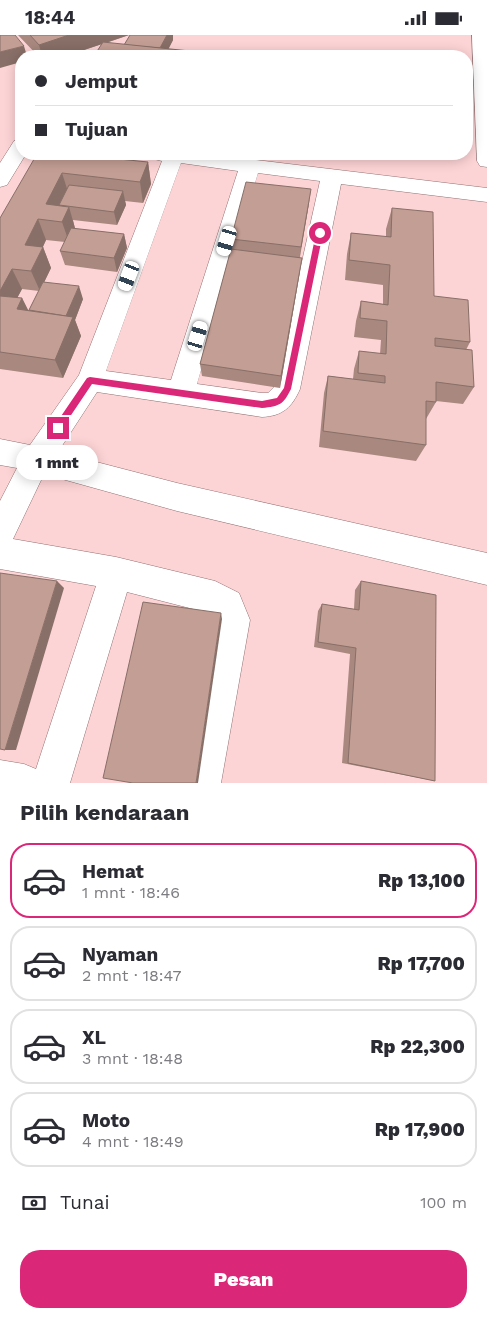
<!DOCTYPE html>
<html lang="id">
<head>
<meta charset="utf-8">
<style>
  body { margin:0; font-family:"Work Sans",sans-serif; background:#f7f7f7; color:#2b2b33; height:100vh; display:flex; flex-direction:column; font-size:19px; white-space:nowrap }
  * { box-sizing:border-box; margin:0 }
  p { font-size:16px; color:#7c7c81 }
  .icon { flex:none; width:28px; height:28px; fill:none; stroke:currentColor; stroke-width:2; stroke-linecap:round; stroke-linejoin:round }
  .map { position:relative; height:748px; overflow:hidden }
  .drawer { display:flex; flex-direction:column; background:#fff; flex:1 }
  .drawer>* { flex:none }
  .guide { position:absolute; left:15px; top:15px; width:458px; height:110px; border-radius:20px; box-shadow:0 2px 12px #0003; display:grid; align-content:center; height:110px; padding:0 20px; background:#fff }
  .end { position:absolute; width:22px; height:22px; margin:-11px; border:6px solid #db2777; background:#fff; box-shadow:0 0 0 2px #fff }
  .from { border-radius:50% }
  .bubble { position:absolute; height:35px; border-radius:18px; background:#fff; box-shadow:0 2px 12px #0003; font-size:16px; font-weight:800; line-height:35px; text-align:center }
  .car { position:absolute; width:15px; height:30px; margin:-15px -8px; border-radius:6px; box-shadow:0 0 4px 1px #0007; background:linear-gradient(#fff 24%,#345 0 40%,#fff 0 76%,#345 0 86%,#fff 0) }
  .guide b { display:flex; align-items:center; gap:18px; height:48px; font-size:19px }
  .guide b+b { border-top:1px solid #e1e1e2 }
  .guide i { width:12px; height:12px; background:#2b2b33 }
  ul { padding:0; list-style:none }
  li { display:flex; align-items:center; gap:15px; height:75px; margin:0 10px 8px; padding:0 10px; border:2px solid #e1e1e2; border-radius:20px }
  li div { flex:1 }
  li b { display:block; font-size:19px }
  li em { font-style:normal; font-weight:800 }
  li.selected { border-color:#db2777 }
  li>.icon { width:45px; height:45px; stroke-width:1.5 }
  h2 { padding:0 20px; font-size:22px; line-height:60px }
  .pay { display:flex; align-items:center; gap:12px; height:55px; padding:0 20px; font-size:19px }
  .pay p { margin-inline-start:auto }
  .button { display:flex; gap:10px; margin-top:auto; padding:10px 20px }
  .button a { flex:1; height:58px; border-radius:20px; background:#db2777; color:#fff; font-size:20px; font-weight:800; line-height:58px; text-align:center }
  .status { display:flex; justify-content:space-between; align-items:center; height:35px; padding:0 25px; background:#fff; direction:ltr }
  .status svg { height:14px; fill:currentColor }
  .map>svg:first-child { display:block }
</style>
</head>
<body>
<div class="status"><b>18:44</b><svg viewBox="0 0 49 12"><path d="M0 12V9h3v3zM5 12V6h3v6zM10 12V3h3v9zM15 12V0h3v12zM26 1h20v11H26zM47 4h2v5h-2z"/></svg></div>
<div class="map">
<svg width="487" height="748" viewBox="0 0 487 748">
  <rect width="100%" height="100%" fill="#fdd4d6"/>
  <g fill="none" stroke-linecap="round" stroke-linejoin="round">
    <defs>
      <polygon id="lane" points="247,119 257,119 254,132 250,134 244,130"/>
      <g id="street">
        <polygon points="472,0 487,0 487,132 480,131 477,126"/>
        <polygon points="21,104 21,119 26,119 7,150 0,152 0,128 14,106"/>
        <path d="M147,119H206L487,153V167L341,149L300,354C292,372 283,381 262,382L97,357L58,417L177,448L487,518V550L177,476L44,439L13,504L116,522L215,546L239,558L250,585L221,748H183L216,585L215,581L209,578L127,557L70,748H0V725L24,729L36,734L96,551L0,534V466L17,433L0,430V404L30,410L79,340L162,126L150,123ZM181,128L238,136L171,345L106,336ZM258,138L320,146L274,352L268,358H262L197,349Z"/>
      </g>
    </defs>
    <!-- lane casing -->
    <use href="#lane" stroke="#947071" stroke-width="2"/>
    <!-- street casing -->
    <use href="#street" stroke="#947071" stroke-width="1"/>
    <!-- lane -->
    <use href="#lane" fill="#fff" fill-rule="evenodd"/>
    <!-- street -->
    <use href="#street" fill="#fff" fill-rule="evenodd"/>
  </g>
  <!-- wall -->
  <g fill="#a8887f" fill-rule="evenodd">
    <polygon points="18,0 129,0 106,8 124,10 130,0 173,0 173,5 168,14 102,9 66,21 38,21"/>
    <path d="M62,121L148,127L151,149L143,168L125,166L126,170L117,190L73,185L75,194L124,199L127,213L117,237L65,230L60,216L65,207L46,205L43,212L51,233L44,247L83,264L75,285L81,301L63,343L0,334V183ZM22,254L39,256L29,275H28L22,263H17Z"/>
    <polygon points="309,168 300,222 300,236 280,353 202,341 200,329 231,214 231,204"/>
    <polygon points="392,173 434,261 470,307 466,315 474,352 463,369 436,366 436,367 426,384 426,410 416,426 319,412 324,358 328,341 353,344 354,334 359,316 380,319 381,305 354,302 356,286 361,266 383,269 383,250 345,245 347,219 351,198 386,202 386,194"/>
    <polygon points="361,546 435,746 342,728 350,619 314,612 318,576 322,569 354,574 355,555"/>
  </g>
  <!-- shaded-wall -->
  <g fill="#886f68">
    <polygon points="69,0 129,0 66,21 42,21 39,10"/>
    <polygon points="167,0 173,0 173,5 165,21 158,17"/>
    <polygon points="24,11 27,21 21,21 21,27 0,33 0,17"/>
    <polygon points="148,127 151,149 143,168 140,147"/>
    <polygon points="62,138 69,160 61,176 46,169"/>
    <polygon points="311,154 309,168 299,225 301,212"/>
    <polygon points="123,156 126,170 117,190 114,177"/>
    <polygon points="69,172 75,193 69,207 62,187"/>
    <polygon points="38,184 46,205 34,230 25,210"/>
    <polygon points="124,199 127,213 117,237 114,223"/>
    <polygon points="43,212 51,233 40,256 31,236"/>
    <polygon points="302,223 300,236 280,353 281,341"/>
    <polygon points="12,234 22,254 8,280 0,265 0,256"/>
    <polygon points="79,251 83,264 75,285 81,301 63,343 55,325 66,281"/>
    <polygon points="22,263 32,283 17,274"/>
    <polygon points="57,546 64,553 16,715 5,715"/>
    <polygon points="221,578 222,584 198,748 196,748"/>
  </g>
  <!-- building -->
  <g fill="#c39e94" stroke="#886f68">
    <polygon points="0,0 15,0 24,11 0,17"/>
    <polygon points="30,0 69,0 39,10"/>
    <polygon points="130,0 167,0 160,13 124,10"/>
    <polygon points="103,7 238,21 94,21"/>
    <polygon points="37,119 62,121 63,119 70,119 148,127 140,147 62,138 46,169 69,172 62,187 38,184 25,210 43,212 31,236 12,234 0,256 0,183"/>
    <polygon points="246,147 311,154 301,212 231,204"/>
    <polygon points="69,150 123,156 114,177 59,170"/>
    <polygon points="392,173 433,177 434,261 468,265 470,307 435,303 435,311 472,315 474,352 436,347 436,367 426,366 426,410 323,396 328,341 385,348 385,341 358,338 359,316 386,319 387,286 360,283 361,266 388,270 390,230 349,225 351,198 391,202"/>
    <polygon points="71,193 124,199 114,223 60,216"/>
    <polygon points="231,214 302,223 281,341 200,329"/>
    <polygon points="43,247 79,251 66,281 29,275"/>
    <polygon points="0,261 22,263 17,274 73,282 55,325 0,317"/>
    <polygon points="0,538 57,546 5,715 0,714"/>
    <polygon points="361,546 436,560 435,746 348,728 356,613 318,607 322,569 359,575"/>
    <polygon points="143,567 221,578 196,748 133,748 103,743"/>
  </g>
  <!-- route -->
  <path fill="#db2777" d="M320,196L323,198L291,354C283,370 280,371 262,373L92,349L61,395H55V390L87,343L90,342L262,366L277,363L284,353L316,198Z"/>
</svg>
<i class="end from" style="left:320px;top:198px"></i>
<i class="end" style="left:58px;top:393px"></i>
<div class="bubble" style="left:16px;top:410px;width:82px">1 mnt</div>
<i class="car" style="left:227px;top:206px;rotate:197deg"></i>
<i class="car" style="left:129px;top:241px;rotate:201deg"></i>
<i class="car" style="left:198px;top:301px;rotate:17deg"></i>
<div class="guide">
<b><i class="from"></i>Jemput</b>
<b><i></i>Tujuan</b>
</div>
</div>
<section class="drawer">
<h2>Pilih kendaraan</h2>
<ul>
<li class="selected"><svg class="icon" aria-label="car" viewBox="0 0 24 24"><path d="M5 17H2v-5l4-1 3-4h7l3 4 3 1v5h-3M9 17h6M6 11h13"/><circle cx="7" cy="17" r="2"/><circle cx="17" cy="17" r="2"/></svg><div><b>Hemat</b><p>1 mnt · 18:46</p></div><em>Rp 13,100</em></li>
<li><svg class="icon" aria-label="car" viewBox="0 0 24 24"><path d="M5 17H2v-5l4-1 3-4h7l3 4 3 1v5h-3M9 17h6M6 11h13"/><circle cx="7" cy="17" r="2"/><circle cx="17" cy="17" r="2"/></svg><div><b>Nyaman</b><p>2 mnt · 18:47</p></div><em>Rp 17,700</em></li>
<li><svg class="icon" aria-label="car" viewBox="0 0 24 24"><path d="M5 17H2v-5l4-1 3-4h7l3 4 3 1v5h-3M9 17h6M6 11h13"/><circle cx="7" cy="17" r="2"/><circle cx="17" cy="17" r="2"/></svg><div><b>XL</b><p>3 mnt · 18:48</p></div><em>Rp 22,300</em></li>
<li><svg class="icon" aria-label="car" viewBox="0 0 24 24"><path d="M5 17H2v-5l4-1 3-4h7l3 4 3 1v5h-3M9 17h6M6 11h13"/><circle cx="7" cy="17" r="2"/><circle cx="17" cy="17" r="2"/></svg><div><b>Moto</b><p>4 mnt · 18:49</p></div><em>Rp 17,900</em></li>
</ul>
<div class="pay"><svg class="icon" aria-label="cash" viewBox="0 0 24 24"><path d="M3 7h18v10H3z"/><circle cx="12" cy="12" r="2"/></svg>Tunai<p>100 m</p></div>
<div class="button"><a>Pesan</a></div>
</section>
</body>
</html>
